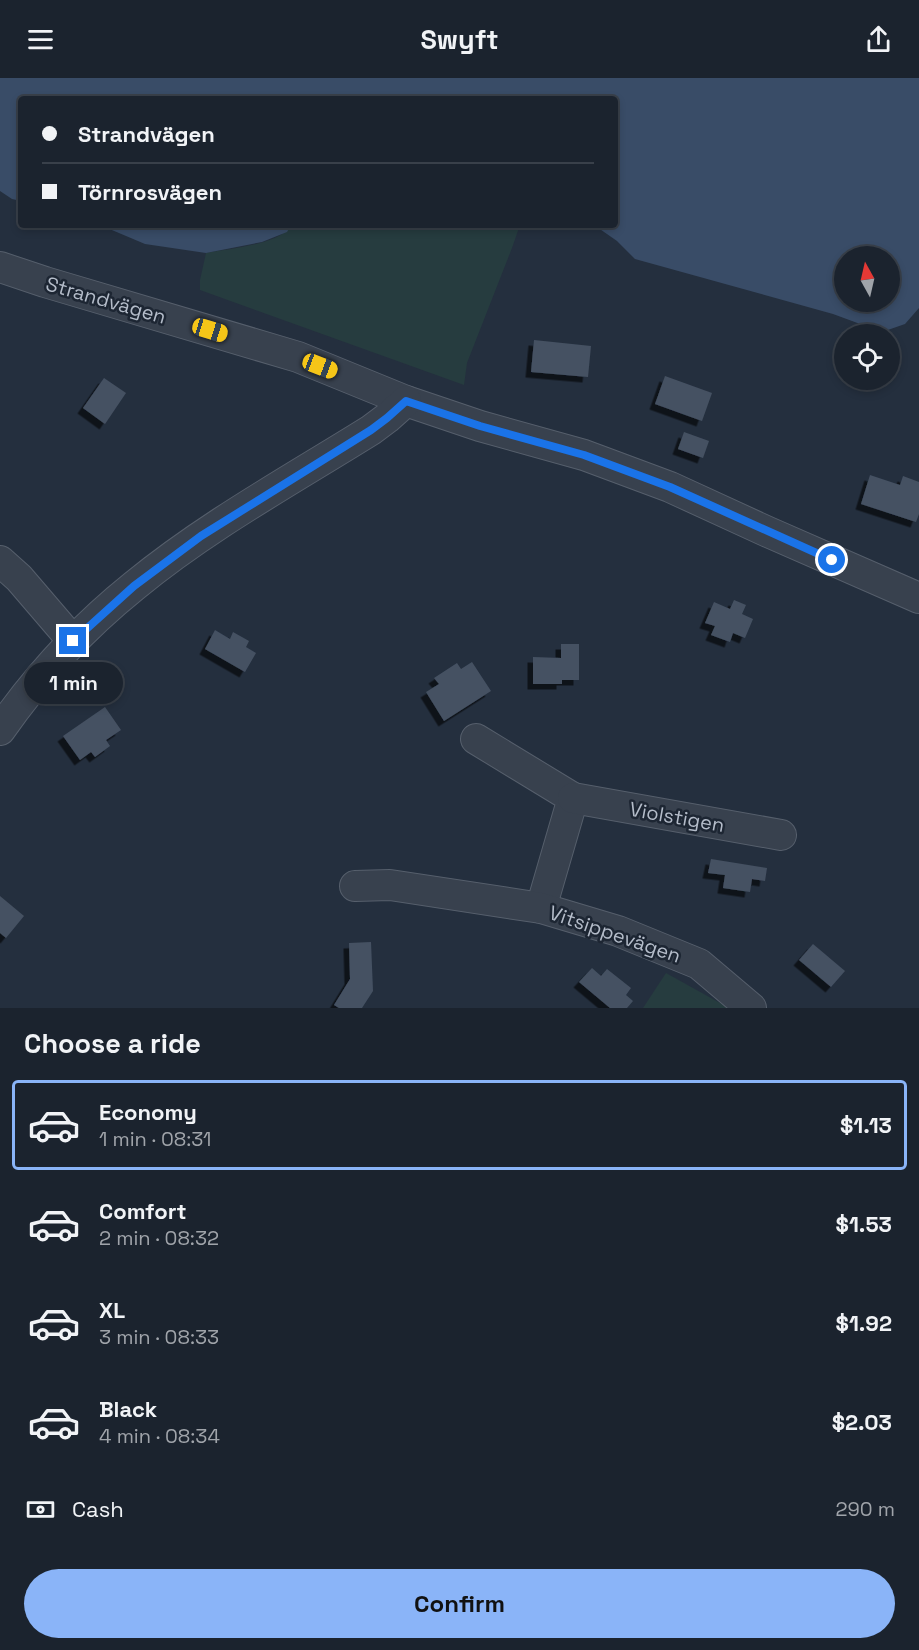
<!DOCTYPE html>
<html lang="en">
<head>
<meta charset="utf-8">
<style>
  body { margin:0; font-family:"Space Grotesk",sans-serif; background:#242b36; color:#f1f3f6; height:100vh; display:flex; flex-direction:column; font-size:22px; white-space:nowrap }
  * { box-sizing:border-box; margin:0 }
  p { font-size:20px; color:#a0a4aa }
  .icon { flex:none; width:33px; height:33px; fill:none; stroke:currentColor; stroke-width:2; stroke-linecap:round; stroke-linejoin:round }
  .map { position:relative; height:930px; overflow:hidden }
  .sheet { display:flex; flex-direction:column; background:#1b232e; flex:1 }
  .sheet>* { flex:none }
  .hud { position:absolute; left:18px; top:18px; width:600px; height:132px; border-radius:6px; box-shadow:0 3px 9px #0003,0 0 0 2px #39404a; display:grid; align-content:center; height:132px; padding:0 24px; background:#1b232e }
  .needle { width:39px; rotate:352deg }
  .tools { position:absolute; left:834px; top:168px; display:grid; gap:12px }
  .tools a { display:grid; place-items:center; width:66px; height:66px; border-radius:50%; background:#1b232e; box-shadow:0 3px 9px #0003,0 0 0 2px #39404a; font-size:30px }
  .end { position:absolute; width:27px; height:27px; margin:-14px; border:8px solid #1a73e8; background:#fff; box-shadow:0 0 0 3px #fff }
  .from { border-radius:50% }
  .bubble { position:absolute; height:42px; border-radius:21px; background:#1b232e; box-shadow:0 3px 9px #0003,0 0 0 2px #39404a; font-size:20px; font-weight:600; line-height:42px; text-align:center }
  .car { position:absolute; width:18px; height:36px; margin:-18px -9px; border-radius:8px; box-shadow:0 0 4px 2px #0007; background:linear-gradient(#f5c518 24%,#345 0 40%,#f5c518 0 76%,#345 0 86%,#f5c518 0) }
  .hud b { display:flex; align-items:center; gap:21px; height:57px; font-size:22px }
  .hud b+b { border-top:2px solid #39404a }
  .hud i { width:15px; height:15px; background:#f1f3f6 }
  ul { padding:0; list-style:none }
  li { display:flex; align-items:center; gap:18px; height:90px; margin:0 12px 9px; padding:0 12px; border:3px solid transparent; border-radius:6px }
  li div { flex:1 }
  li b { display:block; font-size:22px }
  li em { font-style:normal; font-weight:600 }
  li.active { border-color:#8ab4f8 }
  li>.icon { width:54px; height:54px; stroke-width:1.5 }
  h2 { padding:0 24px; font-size:27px; line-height:72px }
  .pay { display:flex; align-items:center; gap:15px; height:66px; padding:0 24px; font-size:22px }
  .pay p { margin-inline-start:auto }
  .primary-button { display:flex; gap:12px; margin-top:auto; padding:12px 24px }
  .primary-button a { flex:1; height:69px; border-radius:36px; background:#8ab4f8; color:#111; font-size:24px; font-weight:600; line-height:69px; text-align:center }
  header { display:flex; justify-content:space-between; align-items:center; height:78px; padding:0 24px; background:#1b232e; font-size:27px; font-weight:600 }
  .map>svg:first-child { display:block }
</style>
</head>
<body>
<header><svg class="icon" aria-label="menu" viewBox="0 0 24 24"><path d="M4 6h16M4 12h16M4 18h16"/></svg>Swyft<svg class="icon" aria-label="share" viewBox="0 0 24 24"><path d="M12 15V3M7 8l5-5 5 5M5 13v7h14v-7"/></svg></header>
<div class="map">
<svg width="919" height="930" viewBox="0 0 919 930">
  <defs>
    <filter id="shadow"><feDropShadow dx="-5.5" dy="5.5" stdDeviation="0" flood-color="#0009"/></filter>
  </defs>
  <rect width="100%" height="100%" fill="#242f3e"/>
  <!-- green -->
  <g fill="#263c3f">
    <path d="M291,147H332L340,151L342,147H520L512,170L467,285L464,307L200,212V202L206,175C227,171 280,167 291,147Z"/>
    <polygon points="666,895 729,930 643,930"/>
  </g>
  <!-- water -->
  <g fill="#394c67" fill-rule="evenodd">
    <path d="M0,0H919V230L905,246L882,254L833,236L635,181L617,163L594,147H615V21H21V123L12,121L0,113ZM844,178H890V224H844Z"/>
    <polygon points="100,147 291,147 287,154 262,164 206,175 145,166"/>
  </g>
  <!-- building -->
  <g fill="#455162" filter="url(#shadow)">
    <polygon points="534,262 591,268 588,299 531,294"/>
    <polygon points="665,298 712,315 702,343 655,326"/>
    <polygon points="104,300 126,315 105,346 83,330"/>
    <polygon points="684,354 709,363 703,380 678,371"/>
    <polygon points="870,397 900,407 903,398 919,404 919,436 916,444 861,426"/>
    <polygon points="734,522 746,527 742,536 753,541 745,560 733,555 730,564 711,557 715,548 705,545 714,524 730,531"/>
    <polygon points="215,552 230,561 233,554 249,563 246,569 256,575 245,594 205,571"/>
    <polygon points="561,566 579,566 579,602 562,602 562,606 533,606 533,579 561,580"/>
    <polygon points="472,584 491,613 444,643 426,614 439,606 434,600 457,585 461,591"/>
    <polygon points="105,629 121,652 106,662 110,668 95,679 91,674 80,682 63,658"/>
    <polygon points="711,781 767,790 765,803 752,801 750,814 723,810 725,797 708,795"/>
    <polygon points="0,818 24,838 6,860 0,855"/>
    <polygon points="371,864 373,913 362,930 339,930 334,927 350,901 349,865"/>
    <polygon points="813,866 845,893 831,909 799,882"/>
    <polygon points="592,890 601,898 607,891 631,910 626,917 633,923 627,930 610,930 579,904"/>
  </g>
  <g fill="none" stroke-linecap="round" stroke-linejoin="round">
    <defs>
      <g id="minor">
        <polyline points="0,189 45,204 298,279 406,323 480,348 584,377 670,409 768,454 919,520"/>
        <polyline points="0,483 19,500 73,563"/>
        <path d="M0,652C37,599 83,549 134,508C207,448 291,402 371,352L387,340L406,323"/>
        <polyline points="476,661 573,720 541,830"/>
        <polyline points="573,720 781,757"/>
        <polyline points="355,808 390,807 541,830 618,853 699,886 751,930"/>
      </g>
    </defs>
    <!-- minor casing -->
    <use href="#minor" stroke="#565f6c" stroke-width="32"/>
    <!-- minor -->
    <use href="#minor" stroke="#38414e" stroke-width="30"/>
  </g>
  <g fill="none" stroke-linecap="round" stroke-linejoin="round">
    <!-- route -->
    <polyline stroke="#1a73e8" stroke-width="8" points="73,563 134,508 201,458 371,352 387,340 406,323 480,348 584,377 670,409 832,482"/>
  </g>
  <g text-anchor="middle" stroke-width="5" stroke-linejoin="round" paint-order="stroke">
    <!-- street labels -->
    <g font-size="20" fill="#b4bcc9" stroke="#1d2633">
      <text transform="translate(106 222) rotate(16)" y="7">Strandvägen</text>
      <text transform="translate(677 739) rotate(10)" y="7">Violstigen</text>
      <text transform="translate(615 856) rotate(19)" y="7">Vitsippevägen</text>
    </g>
  </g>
</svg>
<div class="tools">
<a><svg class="needle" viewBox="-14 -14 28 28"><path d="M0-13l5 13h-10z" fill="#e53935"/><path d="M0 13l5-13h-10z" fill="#a0a4aa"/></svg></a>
<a><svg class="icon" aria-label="locate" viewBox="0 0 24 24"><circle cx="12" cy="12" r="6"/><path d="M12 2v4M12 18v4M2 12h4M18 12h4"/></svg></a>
</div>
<i class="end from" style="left:832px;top:482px"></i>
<i class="end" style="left:73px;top:563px"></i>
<div class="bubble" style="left:24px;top:584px;width:99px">1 min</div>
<i class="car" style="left:210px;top:252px;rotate:107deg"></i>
<i class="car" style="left:320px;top:288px;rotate:111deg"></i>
<div class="hud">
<b><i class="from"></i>Strandvägen</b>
<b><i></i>Törnrosvägen</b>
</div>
</div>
<section class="sheet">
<h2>Choose a ride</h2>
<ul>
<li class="active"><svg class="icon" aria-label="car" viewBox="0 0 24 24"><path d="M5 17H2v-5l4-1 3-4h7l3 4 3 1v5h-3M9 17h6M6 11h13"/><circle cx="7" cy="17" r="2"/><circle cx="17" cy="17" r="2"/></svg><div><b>Economy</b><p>1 min · 08:31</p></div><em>$1.13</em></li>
<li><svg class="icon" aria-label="car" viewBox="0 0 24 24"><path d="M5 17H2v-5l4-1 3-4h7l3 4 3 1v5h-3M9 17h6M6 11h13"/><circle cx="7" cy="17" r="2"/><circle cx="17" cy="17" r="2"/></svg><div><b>Comfort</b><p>2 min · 08:32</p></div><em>$1.53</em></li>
<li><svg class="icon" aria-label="car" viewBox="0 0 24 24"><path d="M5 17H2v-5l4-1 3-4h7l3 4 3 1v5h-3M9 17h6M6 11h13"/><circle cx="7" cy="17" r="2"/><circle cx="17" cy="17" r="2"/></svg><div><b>XL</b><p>3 min · 08:33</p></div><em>$1.92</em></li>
<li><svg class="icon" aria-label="car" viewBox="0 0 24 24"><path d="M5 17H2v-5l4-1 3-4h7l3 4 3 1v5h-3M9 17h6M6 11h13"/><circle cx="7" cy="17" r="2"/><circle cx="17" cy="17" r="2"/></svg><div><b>Black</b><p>4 min · 08:34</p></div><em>$2.03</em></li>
</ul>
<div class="pay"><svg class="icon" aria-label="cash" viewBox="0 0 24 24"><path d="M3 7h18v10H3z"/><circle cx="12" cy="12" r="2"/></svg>Cash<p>290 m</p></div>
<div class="primary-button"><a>Confirm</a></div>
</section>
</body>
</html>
